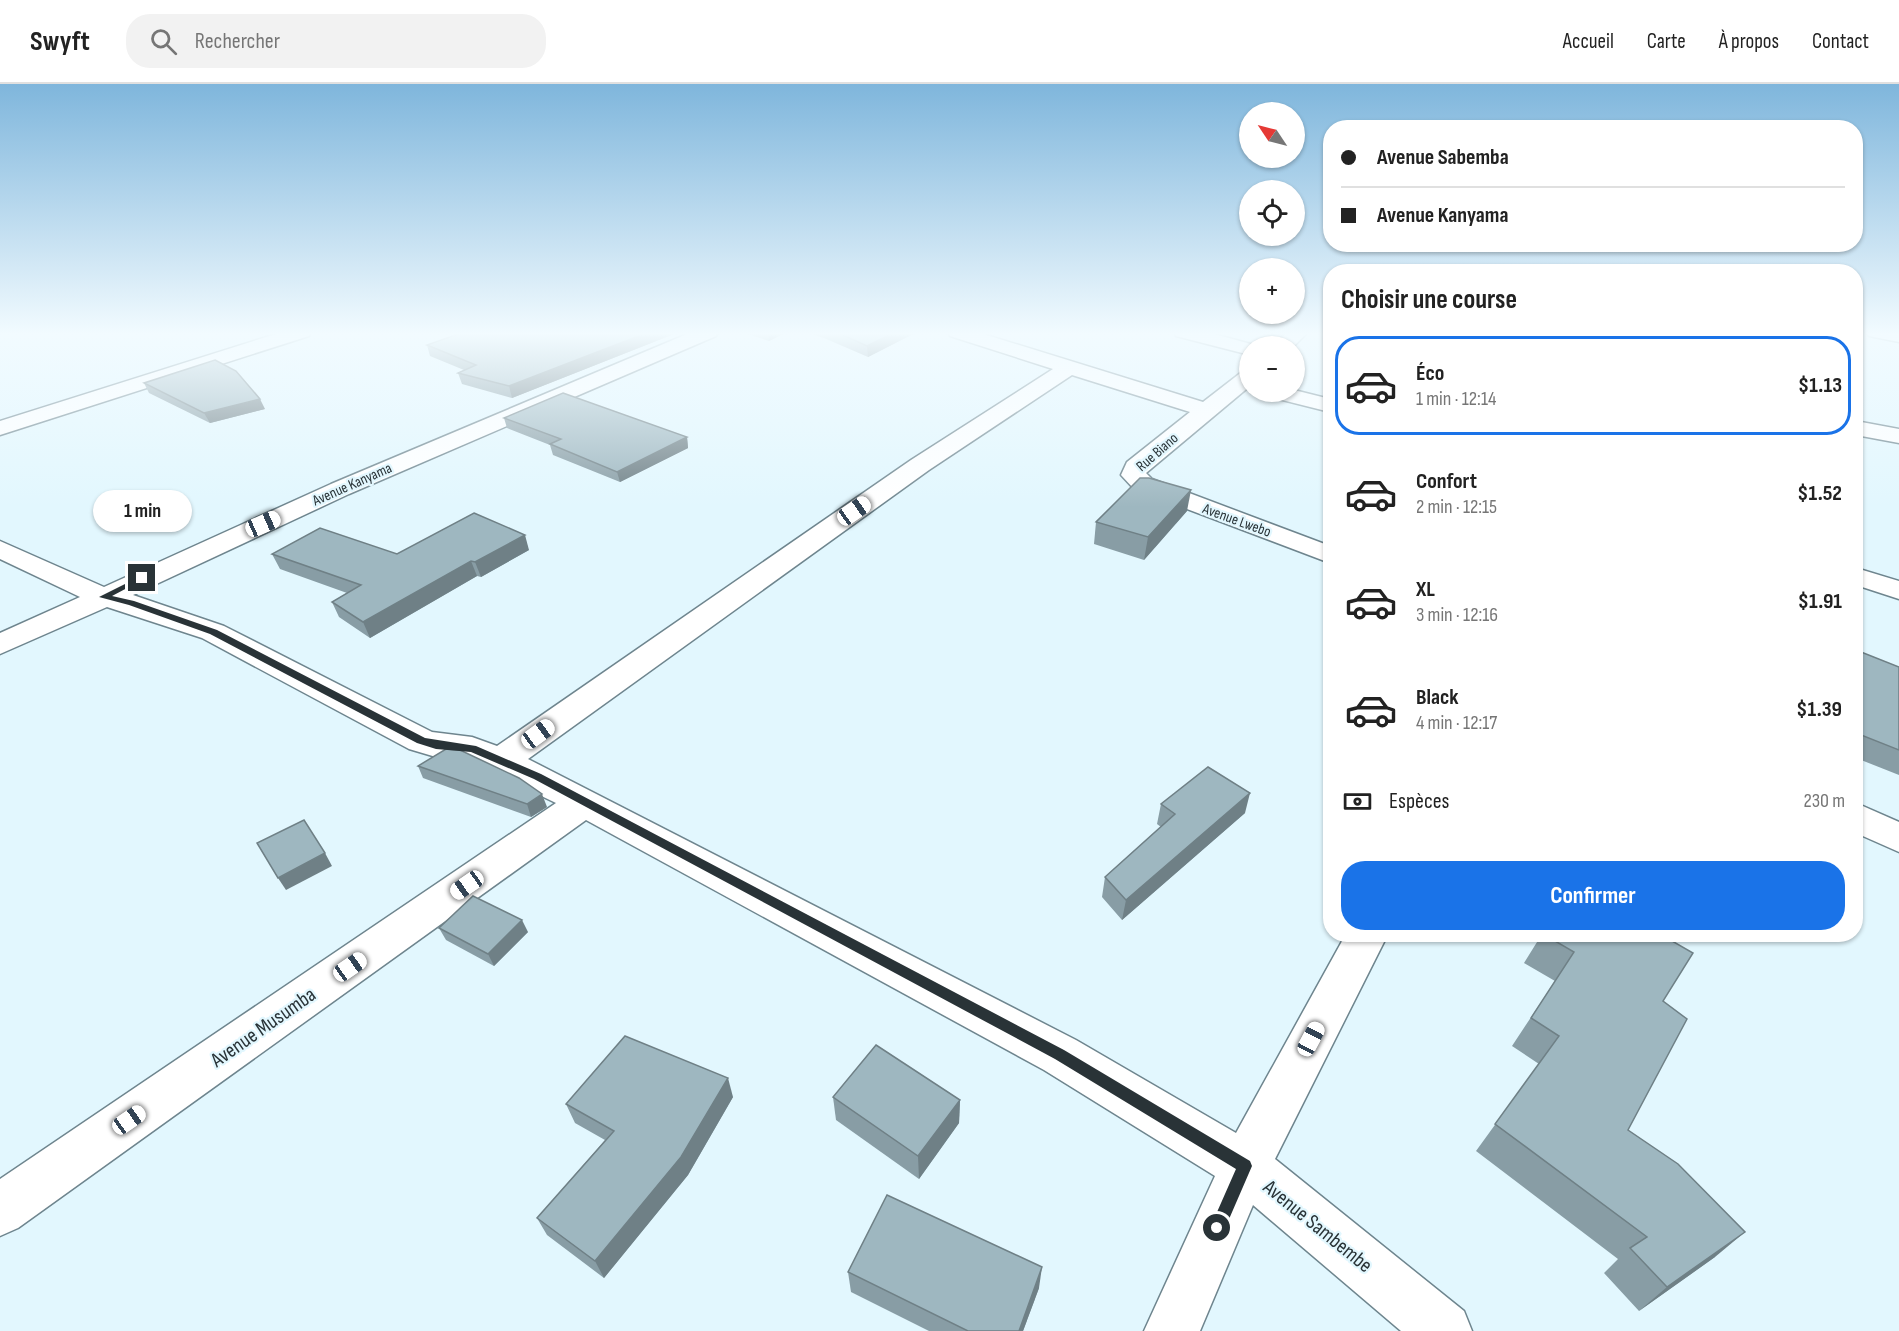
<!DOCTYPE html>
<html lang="fr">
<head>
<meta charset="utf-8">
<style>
  body { margin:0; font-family:"Sofia Sans Condensed",sans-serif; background:#f2f2f2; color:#222; height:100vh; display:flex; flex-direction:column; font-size:22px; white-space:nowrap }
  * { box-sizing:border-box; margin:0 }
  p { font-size:20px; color:#767676 }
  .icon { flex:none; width:33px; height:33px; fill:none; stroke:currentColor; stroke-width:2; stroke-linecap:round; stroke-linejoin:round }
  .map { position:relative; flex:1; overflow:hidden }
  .side { position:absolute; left:1323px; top:180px; width:540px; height:678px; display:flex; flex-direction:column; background:#fff; border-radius:24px; box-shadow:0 2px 4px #0004 }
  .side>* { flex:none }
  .top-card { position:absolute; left:1323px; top:36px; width:540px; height:132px; border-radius:24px; box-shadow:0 2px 4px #0004; display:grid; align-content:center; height:132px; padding:0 18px; background:#fff }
  .needle { width:39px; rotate:305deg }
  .tools { position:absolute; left:1239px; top:18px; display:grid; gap:12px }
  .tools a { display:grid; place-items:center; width:66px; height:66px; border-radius:50%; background:#fff; box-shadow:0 2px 4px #0004; font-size:30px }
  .end { position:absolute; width:27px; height:27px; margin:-14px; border:8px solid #293337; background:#fff; box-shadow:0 0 0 3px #fff }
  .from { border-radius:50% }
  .bubble { position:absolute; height:42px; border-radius:21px; background:#fff; box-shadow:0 2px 4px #0004; font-size:20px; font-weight:700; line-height:42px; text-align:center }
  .car { position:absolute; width:18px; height:36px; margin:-18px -9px; border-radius:8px; box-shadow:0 0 4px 2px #0007; background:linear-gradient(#fff 24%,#345 0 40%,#fff 0 76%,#345 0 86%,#fff 0) }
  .top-card b { display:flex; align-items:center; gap:21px; height:57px; font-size:22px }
  .top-card b+b { border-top:2px solid #e0e0e0 }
  .top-card i { width:15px; height:15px; background:#222 }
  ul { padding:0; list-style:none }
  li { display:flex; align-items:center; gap:18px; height:99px; margin:0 12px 9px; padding:0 6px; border:3px solid transparent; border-radius:24px }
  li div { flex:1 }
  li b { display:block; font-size:22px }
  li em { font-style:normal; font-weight:700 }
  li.current { border-color:#1a73e8 }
  li>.icon { width:54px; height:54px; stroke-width:1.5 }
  h2 { padding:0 18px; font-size:27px; line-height:72px }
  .pay { display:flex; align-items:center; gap:15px; height:66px; padding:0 18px; font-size:22px }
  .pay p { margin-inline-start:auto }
  .action { display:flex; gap:12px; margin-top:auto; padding:12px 18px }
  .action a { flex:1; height:69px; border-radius:24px; background:#1a73e8; color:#fff; font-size:24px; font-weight:700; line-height:69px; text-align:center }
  header { display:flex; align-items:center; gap:36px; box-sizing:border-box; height:84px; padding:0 30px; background:#fff; border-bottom:2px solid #e0e0e0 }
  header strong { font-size:28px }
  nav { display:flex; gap:33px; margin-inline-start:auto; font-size:21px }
  .search { width:420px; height:54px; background:#f2f2f2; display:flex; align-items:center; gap:15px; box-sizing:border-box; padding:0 21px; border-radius:24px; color:#767676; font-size:22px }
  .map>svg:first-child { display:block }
</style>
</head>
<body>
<header>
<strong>Swyft</strong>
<div class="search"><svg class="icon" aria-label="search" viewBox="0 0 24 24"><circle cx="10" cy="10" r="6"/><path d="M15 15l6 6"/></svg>Rechercher</div>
<nav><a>Accueil</a><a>Carte</a><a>À propos</a><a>Contact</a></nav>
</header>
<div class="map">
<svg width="1899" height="1247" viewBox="0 0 1899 1247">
  <rect width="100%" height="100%" fill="#e2f7fe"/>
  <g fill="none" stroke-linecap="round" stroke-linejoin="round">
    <defs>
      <g id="minor">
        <polygon points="282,248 311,248 309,252 0,351 0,337"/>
        <polygon points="692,248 718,248 716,252 349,410 133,511 224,542 432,648 472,653 497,662 911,376 1053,285 950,252 948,248 977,248 1203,318 1243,287 1250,285 1250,302 1146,389 1152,395 1330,462 1330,479 1134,405 1121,391 1127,378 1190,328 1072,291 929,386 528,675 1076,956 1236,1049 1346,850 1388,850 1275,1075 1464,1227 1472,1247 1401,1247 1253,1121 1200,1247 1144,1247 1215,1092 1044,986 586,736 18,1144 0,1152 0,1095 556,719 466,676 436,673 409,665 202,554 107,523 0,570 0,549 80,513 0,475 0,457 104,503 331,400"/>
        <polygon points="1174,248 1207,248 1258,262 1250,262 1250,271 1176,252"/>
        <polygon points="1287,248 1308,248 1294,262 1273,262"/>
        <polygon points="1867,248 1899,248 1899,258 1869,252"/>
        <polygon points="1294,306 1330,315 1330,328 1270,313 1267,308"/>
        <polygon points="1856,337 1899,345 1899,359 1856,351"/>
        <polygon points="1856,484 1899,497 1899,515 1856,501"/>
        <polygon points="1856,719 1899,738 1899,768 1856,749"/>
      </g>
    </defs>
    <!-- minor casing -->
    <use href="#minor" stroke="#6e858e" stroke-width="3"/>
    <!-- minor -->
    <use href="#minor" fill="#fff" fill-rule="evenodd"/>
  </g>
  <!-- wall -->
  <g fill="#889da5">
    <polygon points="464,248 679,248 512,314 462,300 458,289 464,286 430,272 427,261"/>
    <polygon points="742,248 787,248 769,257"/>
    <polygon points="806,248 917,248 868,273 824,254"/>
    <polygon points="144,299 265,325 210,339 149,309"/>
    <polygon points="504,334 687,353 688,364 620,398 553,371 550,361 507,344"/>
    <polygon points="1187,427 1144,476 1094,460 1096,438"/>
    <polygon points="529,466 481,493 477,492 370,554 339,533 332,518 347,509 280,485 272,470 397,470"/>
    <polygon points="1856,566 1899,583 1899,691 1856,674"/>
    <polygon points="418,682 547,723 531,733 423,694"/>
    <polygon points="1161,720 1245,729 1122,836 1102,813 1105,793 1161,743 1157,740"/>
    <polygon points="439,844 528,848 494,882 446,856"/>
    <polygon points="1542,850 1660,850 1663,917 1628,1046 1715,1173 1639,1227 1604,1189 1618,1175 1476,1067 1539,980 1512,962 1555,897 1524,879"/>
    <polygon points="733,1013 688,1091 604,1194 547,1151 537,1134 605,1056 575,1039 566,1020"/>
    <polygon points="833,1013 960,1016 959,1039 919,1095 836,1036"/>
    <polygon points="848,1188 1039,1204 1023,1247 929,1247 851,1208"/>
  </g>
  <!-- shaded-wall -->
  <g fill="#6f8086">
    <polygon points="649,248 679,248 512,314 509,302"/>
    <polygon points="768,248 787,248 769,257"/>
    <polygon points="895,248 917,248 868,273 867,262"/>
    <polygon points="260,315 265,325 210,339 204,329"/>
    <polygon points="687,353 688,364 620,398 617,388"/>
    <polygon points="1191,406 1187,427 1144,476 1148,453"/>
    <polygon points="525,451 529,466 481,493 475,478"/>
    <polygon points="471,477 477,492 370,554 363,538"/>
    <polygon points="1250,709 1245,729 1122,836 1126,816"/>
    <polygon points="542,710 547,723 531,733 527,720"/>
    <polygon points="325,769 332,782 286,806 278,794"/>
    <polygon points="522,836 528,848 494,882 488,870"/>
    <polygon points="728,994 733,1013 688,1091 604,1194 595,1177"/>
    <polygon points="960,1016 959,1039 919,1095 918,1072"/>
    <polygon points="1745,1148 1715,1173 1639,1227 1667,1203"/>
    <polygon points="1042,1183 1039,1204 1023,1247 1019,1247"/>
  </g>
  <!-- building -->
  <g fill="#9eb7c0" stroke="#6f8086" stroke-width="1.5">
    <polygon points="464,248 649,248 509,302 458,289 476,281 427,261"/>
    <polygon points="836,248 895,248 867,262"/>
    <polygon points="215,276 236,287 260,315 204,329 144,299"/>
    <polygon points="563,309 687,353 617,388 550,360 561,355 504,334"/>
    <polygon points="1140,394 1149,394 1191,406 1148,453 1096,438"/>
    <polygon points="474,429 525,451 475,478 471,477 363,538 332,518 361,501 272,470 320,444 397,470"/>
    <polygon points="1856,566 1899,583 1899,666 1856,649"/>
    <polygon points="446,665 460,666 519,694 542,710 527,720 418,682"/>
    <polygon points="1208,683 1250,709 1126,816 1105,793 1175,730 1161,720"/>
    <polygon points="304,736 325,769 278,794 257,759"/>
    <polygon points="473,812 522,836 488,870 439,844"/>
    <polygon points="1543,850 1660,850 1693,869 1663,917 1687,935 1628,1046 1678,1080 1745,1148 1667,1203 1630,1164 1647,1153 1495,1040 1559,952 1531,934 1574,868"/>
    <polygon points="625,952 728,994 681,1073 595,1177 537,1134 614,1047 566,1020"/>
    <polygon points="876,961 960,1016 918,1072 833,1013"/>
    <polygon points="887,1111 1042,1183 1019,1247 968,1247 848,1188"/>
  </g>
  <!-- sky -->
  <linearGradient id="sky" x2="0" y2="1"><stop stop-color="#7fb6dc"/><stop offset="0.59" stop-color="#f2fbff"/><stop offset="1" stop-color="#f2fbff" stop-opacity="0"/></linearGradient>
  <rect width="1899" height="423" fill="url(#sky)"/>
  <!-- route -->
  <polygon fill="#293337" points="139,493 146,494 112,512 134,517 217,546 425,654 476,662 541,690 1064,966 1250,1077 1252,1082 1223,1149 1217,1152 1212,1149 1210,1144 1236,1085 1055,975 534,695 471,668 436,665 417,659 210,550 129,521 99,513"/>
  <g text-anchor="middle" stroke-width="4.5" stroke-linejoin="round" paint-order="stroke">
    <!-- far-street labels -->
    <g font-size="15" fill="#293337" stroke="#e2f7fe">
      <text transform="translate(1157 368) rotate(-41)" y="5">Rue Biano</text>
      <text transform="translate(352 400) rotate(-24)" y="5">Avenue Kanyama</text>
      <text transform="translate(1237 436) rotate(20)" y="5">Avenue Lwebo</text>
    </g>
    <!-- near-street labels -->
    <g font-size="21" fill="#293337" stroke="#e2f7fe">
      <text transform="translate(263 943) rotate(-35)" y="7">Avenue Musumba</text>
      <text transform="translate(1318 1142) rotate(39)" y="7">Avenue Sambembe</text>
    </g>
  </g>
</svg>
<div class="tools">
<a><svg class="needle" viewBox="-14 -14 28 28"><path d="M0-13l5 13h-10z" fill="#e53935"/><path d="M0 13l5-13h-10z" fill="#767676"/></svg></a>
<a><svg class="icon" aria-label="locate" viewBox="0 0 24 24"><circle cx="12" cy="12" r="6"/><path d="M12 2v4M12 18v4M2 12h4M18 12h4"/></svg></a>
<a>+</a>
<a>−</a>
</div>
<i class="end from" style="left:1217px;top:1144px"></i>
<i class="end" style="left:142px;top:494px"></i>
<div class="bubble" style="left:93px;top:406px;width:99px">1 min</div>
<i class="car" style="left:854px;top:427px;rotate:55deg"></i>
<i class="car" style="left:263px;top:440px;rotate:66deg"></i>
<i class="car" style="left:538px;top:650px;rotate:54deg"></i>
<i class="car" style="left:467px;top:801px;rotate:235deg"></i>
<i class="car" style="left:350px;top:883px;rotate:55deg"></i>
<i class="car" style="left:1311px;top:955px;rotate:28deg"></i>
<i class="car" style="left:129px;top:1036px;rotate:55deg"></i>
<div class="top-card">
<b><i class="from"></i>Avenue Sabemba</b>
<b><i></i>Avenue Kanyama</b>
</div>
<section class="side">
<h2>Choisir une course</h2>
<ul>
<li class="current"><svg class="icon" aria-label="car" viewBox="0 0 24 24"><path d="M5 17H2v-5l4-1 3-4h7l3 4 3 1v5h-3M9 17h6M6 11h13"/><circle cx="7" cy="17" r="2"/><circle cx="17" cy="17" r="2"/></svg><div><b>Éco</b><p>1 min · 12:14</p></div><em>$1.13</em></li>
<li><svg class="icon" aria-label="car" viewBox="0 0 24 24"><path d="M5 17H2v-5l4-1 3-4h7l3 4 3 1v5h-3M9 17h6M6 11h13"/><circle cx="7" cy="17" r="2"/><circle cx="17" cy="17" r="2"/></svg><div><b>Confort</b><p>2 min · 12:15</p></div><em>$1.52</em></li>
<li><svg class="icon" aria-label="car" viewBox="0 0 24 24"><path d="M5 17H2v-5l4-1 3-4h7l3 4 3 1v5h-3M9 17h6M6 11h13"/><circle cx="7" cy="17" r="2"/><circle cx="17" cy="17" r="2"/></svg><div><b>XL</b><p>3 min · 12:16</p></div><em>$1.91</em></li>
<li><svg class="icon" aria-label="car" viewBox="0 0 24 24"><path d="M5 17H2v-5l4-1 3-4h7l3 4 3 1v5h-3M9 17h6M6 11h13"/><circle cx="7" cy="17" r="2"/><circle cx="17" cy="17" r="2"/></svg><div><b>Black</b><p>4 min · 12:17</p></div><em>$1.39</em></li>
</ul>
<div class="pay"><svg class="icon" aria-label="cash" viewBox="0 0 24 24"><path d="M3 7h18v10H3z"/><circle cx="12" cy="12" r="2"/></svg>Espèces<p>230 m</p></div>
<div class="action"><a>Confirmer</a></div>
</section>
</div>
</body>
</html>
